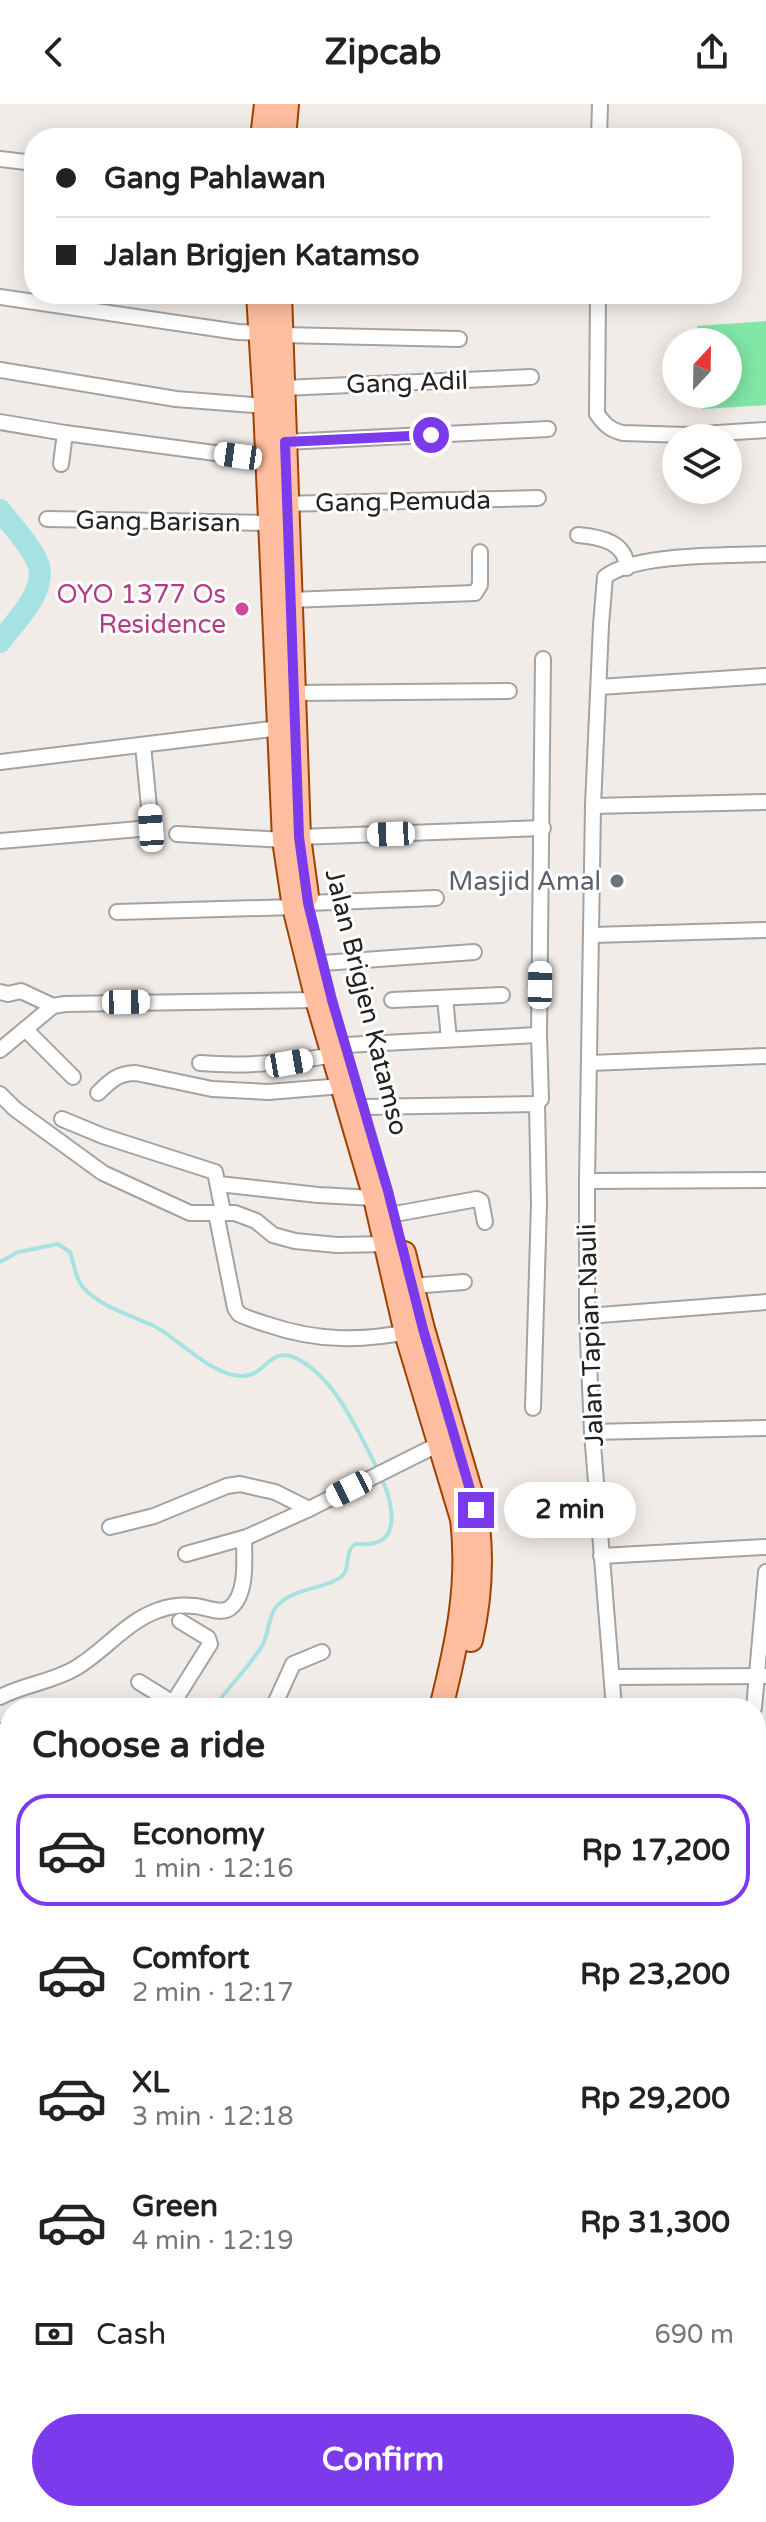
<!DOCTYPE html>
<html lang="en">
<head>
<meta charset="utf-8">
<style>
  body { margin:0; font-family:"Varela Round",sans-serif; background:#f2f2f2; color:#222; height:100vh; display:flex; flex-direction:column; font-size:30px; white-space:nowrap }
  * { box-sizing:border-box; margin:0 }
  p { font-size:26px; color:#767676 }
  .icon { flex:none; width:44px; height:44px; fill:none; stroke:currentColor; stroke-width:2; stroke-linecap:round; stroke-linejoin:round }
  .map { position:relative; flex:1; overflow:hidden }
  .panel { position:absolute; left:0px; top:1594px; width:766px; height:824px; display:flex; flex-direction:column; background:#fff; border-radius:32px 32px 0 0; box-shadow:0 4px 20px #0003 }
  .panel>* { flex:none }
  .hud { position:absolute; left:24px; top:24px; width:718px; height:176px; border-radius:32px; box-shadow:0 4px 20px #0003; display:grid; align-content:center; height:176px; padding:0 32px; background:#fff }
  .needle { width:52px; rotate:22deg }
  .controls { position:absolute; left:662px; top:224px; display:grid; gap:16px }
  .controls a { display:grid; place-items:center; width:80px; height:80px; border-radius:50%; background:#fff; box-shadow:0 4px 20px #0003; font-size:40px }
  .end { position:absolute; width:36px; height:36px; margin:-18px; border:10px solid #7c3aed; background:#fff; box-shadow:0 0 0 4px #fff }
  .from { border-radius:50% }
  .bubble { position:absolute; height:56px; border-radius:28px; background:#fff; box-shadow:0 4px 20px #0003; font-size:26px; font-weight:700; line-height:56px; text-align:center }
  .car { position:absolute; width:24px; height:48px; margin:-24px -12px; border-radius:10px; box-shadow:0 0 6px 2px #0007; background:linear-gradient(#fff 24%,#345 0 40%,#fff 0 76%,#345 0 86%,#fff 0) }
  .hud b { display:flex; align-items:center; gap:28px; height:76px; font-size:30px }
  .hud b+b { border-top:2px solid #e0e0e0 }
  .hud i { width:20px; height:20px; background:#222 }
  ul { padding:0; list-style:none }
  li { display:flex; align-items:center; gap:24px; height:112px; margin:0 16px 12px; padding:0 16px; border:4px solid transparent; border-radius:32px }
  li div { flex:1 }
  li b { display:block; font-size:30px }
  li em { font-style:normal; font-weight:700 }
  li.selected { border-color:#7c3aed }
  li>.icon { width:72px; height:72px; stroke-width:1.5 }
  h2 { padding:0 32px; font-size:36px; line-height:96px }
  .pay { display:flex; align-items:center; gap:20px; height:88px; padding:0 32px; font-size:30px }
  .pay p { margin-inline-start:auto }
  .action { display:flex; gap:16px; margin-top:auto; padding:16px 32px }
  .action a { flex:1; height:92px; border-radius:48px; background:#7c3aed; color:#fff; font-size:32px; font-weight:700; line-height:92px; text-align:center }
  header { display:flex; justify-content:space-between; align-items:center; height:104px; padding:0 32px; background:#fff; font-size:36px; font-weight:700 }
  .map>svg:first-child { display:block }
</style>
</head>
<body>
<header><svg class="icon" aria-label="back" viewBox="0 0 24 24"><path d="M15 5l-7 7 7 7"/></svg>Zipcab<svg class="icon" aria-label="share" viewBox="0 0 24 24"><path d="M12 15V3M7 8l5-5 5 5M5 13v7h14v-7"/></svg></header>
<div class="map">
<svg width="766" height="2418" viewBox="0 0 766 2418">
  <rect width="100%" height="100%" fill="#f2ece8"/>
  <!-- pitch -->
  <polygon fill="#81e6a6" points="766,217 766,301 703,305 702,290 728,290 728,238 698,238 697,222"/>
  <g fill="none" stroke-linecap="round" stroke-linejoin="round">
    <!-- stream -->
    <g stroke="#a6e2e1" stroke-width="4">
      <path d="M0,1158L18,1148L58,1140L70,1148C74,1159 75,1173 82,1182C98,1202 130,1211 152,1221C179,1234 211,1272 241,1272C268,1273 268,1238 301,1257C336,1276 360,1331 378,1366"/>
      <path d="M214,1604C229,1581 250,1563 263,1540C269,1528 269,1508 279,1500C296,1483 326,1485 341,1473C352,1464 343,1449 355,1440C361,1440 369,1441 375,1439C402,1432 390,1390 381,1374"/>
      <polyline points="529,2408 531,2418"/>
    </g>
    <!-- river -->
    <path stroke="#a6e2e1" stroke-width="22" d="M0,406C12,422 29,439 37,457C50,485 15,517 0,538"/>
    <defs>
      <g id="street">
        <polyline points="395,34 515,34"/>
        <polyline points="599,34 600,0"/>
        <polyline points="0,55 34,59"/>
        <path d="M598,190L597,310C605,321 610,326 623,329L686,331L766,326"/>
        <polyline points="0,193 238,228 259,229"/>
        <polyline points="282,231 459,235"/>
        <polyline points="0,266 176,295 265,302"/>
        <polyline points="283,284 531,273"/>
        <polyline points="0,318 65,329 267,356"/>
        <polyline points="285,338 548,325"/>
        <polyline points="61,360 65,329"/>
        <polyline points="280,400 538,394"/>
        <polyline points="47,415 269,419"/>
        <path d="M578,431C601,433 626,438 627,464"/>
        <polyline points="290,496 475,489 480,481 480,448"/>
        <polyline points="599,583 766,572"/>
        <polyline points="294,589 509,587"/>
        <polyline points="0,658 280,624"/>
        <polyline points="593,702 766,698"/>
        <polyline points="177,730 284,736"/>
        <polyline points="299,733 543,724"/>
        <polyline points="0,737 151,724 143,641"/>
        <polyline points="308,799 436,794"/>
        <polyline points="117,808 294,803"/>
        <polyline points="592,831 766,826"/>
        <polyline points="323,859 474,848"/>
        <polyline points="0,888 8,890 21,887 53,902"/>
        <polyline points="445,894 449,935"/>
        <polyline points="392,896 502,891"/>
        <polyline points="25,925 73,973"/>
        <polyline points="345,941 539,931"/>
        <polyline points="0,946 53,902 65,900 317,896"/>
        <path d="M200,959C246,963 288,959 334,951"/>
        <polyline points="590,959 766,952"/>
        <path d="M98,989C110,977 118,969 136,969L212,985L268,988L342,982"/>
        <polyline points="0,990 15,1005 103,1069 190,1109 235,1109 256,1117 273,1131 295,1137 337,1141 387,1140"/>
        <polyline points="363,1003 537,1000"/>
        <polyline points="62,1015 103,1032 215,1068 223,1108"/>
        <path d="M587,1077L593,702L601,521L605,473C635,449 726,452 766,450"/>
        <polyline points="219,1080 318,1091 375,1094"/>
        <path d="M216,1109L235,1204L239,1210C249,1215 259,1218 269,1221C319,1238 363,1237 414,1227"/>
        <polyline points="395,1110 477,1095 481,1097 485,1118"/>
        <polyline points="412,1182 464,1178"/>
        <polyline points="587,1212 766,1198"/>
        <polyline points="533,1304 539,1099 537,1000 541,995 539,931 543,555"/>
        <polyline points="592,1328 766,1324"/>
        <polyline points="110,1423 154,1412 227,1382 240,1380 275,1388 309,1405"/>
        <polyline points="186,1450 247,1433 309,1405 439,1340"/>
        <polyline points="601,1452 766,1443"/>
        <polyline points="613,1573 766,1572"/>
        <polyline points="139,1578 181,1604"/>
        <path d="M0,1593C23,1581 51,1578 74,1565C104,1548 126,1517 159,1506C170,1502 183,1501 195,1502C206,1503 221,1511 230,1504C248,1490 244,1454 244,1434"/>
        <polyline points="173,1599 210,1540 208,1534 180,1517"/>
        <polyline points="273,1604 293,1560 322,1548"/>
        <polyline points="614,1604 592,1328 587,1212 587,1077 766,1076"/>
        <polyline points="754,1604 766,1468"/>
        <polyline points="0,1627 10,1641"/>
        <polyline points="0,1875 10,1867"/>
        <polyline points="0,1893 10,1905"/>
        <polyline points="0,1982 10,1977"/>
        <polyline points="0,2007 10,2018"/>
        <polyline points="756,2069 766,2072"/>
        <polyline points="756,2128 766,2131"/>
        <polyline points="756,2193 766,2197"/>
        <polyline points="756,2290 766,2294"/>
        <polyline points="0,2302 10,2310"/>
        <polyline points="756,2348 766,2353"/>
        <polyline points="0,2407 19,2418"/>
        <polyline points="204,2408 228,2418"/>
        <polyline points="647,2408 648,2418"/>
        <polyline points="178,2418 183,2408"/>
        <polyline points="348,2418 353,2408"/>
        <polyline points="469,2418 472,2408"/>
      </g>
      <polyline id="secondary" points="756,1965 766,1970"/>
      <g id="primary">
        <polyline points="262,34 266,0"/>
        <polyline points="284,34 287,0"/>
        <path d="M258,190L265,302L284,736L294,803L317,896L375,1094L406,1229L462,1415C470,1481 457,1540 441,1604"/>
        <polyline points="280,190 299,733 307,792"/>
        <path d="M404,1149L423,1225L476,1406C483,1451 481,1492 471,1536"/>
        <polyline points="0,2221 10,2207"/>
        <polyline points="0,2254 10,2240"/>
      </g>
    </defs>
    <!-- street casing -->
    <use href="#street" stroke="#a3a3a3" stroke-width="18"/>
    <!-- secondary casing -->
    <use href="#secondary" stroke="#816e00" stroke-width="24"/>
    <!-- primary casing -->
    <use href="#primary" stroke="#9f4200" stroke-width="26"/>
    <!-- street -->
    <use href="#street" stroke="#fff" stroke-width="14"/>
    <!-- secondary -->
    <use href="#secondary" stroke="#fef0ba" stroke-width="20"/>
    <!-- primary -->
    <use href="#primary" stroke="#ffbea0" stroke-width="22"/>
  </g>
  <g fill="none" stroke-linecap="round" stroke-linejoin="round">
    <!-- route -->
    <polyline stroke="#7c3aed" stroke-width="10" points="431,331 285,338 299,733 308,799 332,896 388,1087 423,1225 476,1406"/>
  </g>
  <!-- markers -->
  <circle fill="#d1479c" stroke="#fff" stroke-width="3" cx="242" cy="505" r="8"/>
  <circle fill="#6b7280" stroke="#fff" stroke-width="3" cx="617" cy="777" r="8"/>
  <g text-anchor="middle" stroke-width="6" stroke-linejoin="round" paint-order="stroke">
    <!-- street labels -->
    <g font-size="26" fill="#222" stroke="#fff">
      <text transform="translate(407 278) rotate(-2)" y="9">Gang Adil</text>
      <text transform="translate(403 397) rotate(-1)" y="9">Gang Pemuda</text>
      <text transform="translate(158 417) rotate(1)" y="9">Gang Barisan</text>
      <text transform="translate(367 898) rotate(76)" y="9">Jalan Brigjen Katamso</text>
      <text transform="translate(590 1231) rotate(-92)" y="9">Jalan Tapian Nauli</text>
    </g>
    <!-- hotel labels -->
    <g font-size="26" fill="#b23c85" stroke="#fff" text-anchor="end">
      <text x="226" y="499">OYO 1377 Os<tspan x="226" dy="30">Residence</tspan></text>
    </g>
    <!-- worship labels -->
    <g font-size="26" fill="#5b616d" stroke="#fff" text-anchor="end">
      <text x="601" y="786">Masjid Amal</text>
    </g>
  </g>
</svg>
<div class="controls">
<a><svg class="needle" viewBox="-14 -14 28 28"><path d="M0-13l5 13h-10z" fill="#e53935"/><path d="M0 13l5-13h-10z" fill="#767676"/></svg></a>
<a><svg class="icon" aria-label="layers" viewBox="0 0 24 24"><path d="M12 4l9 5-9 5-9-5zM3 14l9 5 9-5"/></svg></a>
</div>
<i class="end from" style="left:431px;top:331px"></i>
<i class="end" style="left:476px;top:1406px"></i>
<div class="bubble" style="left:504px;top:1378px;width:132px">2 min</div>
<i class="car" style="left:238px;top:352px;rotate:278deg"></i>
<i class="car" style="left:151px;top:724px;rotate:356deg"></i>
<i class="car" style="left:391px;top:730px;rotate:268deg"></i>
<i class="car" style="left:540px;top:881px;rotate:1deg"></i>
<i class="car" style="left:126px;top:898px;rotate:89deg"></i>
<i class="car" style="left:289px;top:959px;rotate:80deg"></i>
<i class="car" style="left:349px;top:1385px;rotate:243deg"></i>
<div class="hud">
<b><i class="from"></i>Gang Pahlawan</b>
<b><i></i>Jalan Brigjen Katamso</b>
</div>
<section class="panel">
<h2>Choose a ride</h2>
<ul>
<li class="selected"><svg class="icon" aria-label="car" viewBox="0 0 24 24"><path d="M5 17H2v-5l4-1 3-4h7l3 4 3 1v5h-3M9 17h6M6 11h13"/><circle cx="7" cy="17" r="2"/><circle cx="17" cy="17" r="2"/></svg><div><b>Economy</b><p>1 min · 12:16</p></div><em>Rp 17,200</em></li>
<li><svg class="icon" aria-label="car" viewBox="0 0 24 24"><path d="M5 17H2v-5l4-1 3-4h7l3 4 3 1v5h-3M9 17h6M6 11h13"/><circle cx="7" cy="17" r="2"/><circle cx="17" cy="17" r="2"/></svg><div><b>Comfort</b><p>2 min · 12:17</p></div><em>Rp 23,200</em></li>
<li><svg class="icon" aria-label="car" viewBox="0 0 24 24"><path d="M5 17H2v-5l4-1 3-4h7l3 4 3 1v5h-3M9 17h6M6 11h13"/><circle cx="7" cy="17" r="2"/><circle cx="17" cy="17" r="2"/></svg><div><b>XL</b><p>3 min · 12:18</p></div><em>Rp 29,200</em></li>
<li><svg class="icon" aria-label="car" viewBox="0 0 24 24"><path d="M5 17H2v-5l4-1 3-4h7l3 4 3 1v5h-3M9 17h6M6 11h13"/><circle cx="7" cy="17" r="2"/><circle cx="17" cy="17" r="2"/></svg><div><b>Green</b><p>4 min · 12:19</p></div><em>Rp 31,300</em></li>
</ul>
<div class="pay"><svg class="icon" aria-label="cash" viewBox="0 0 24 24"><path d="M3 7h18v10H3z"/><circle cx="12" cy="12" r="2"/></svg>Cash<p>690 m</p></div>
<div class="action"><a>Confirm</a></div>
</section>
</div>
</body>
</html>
